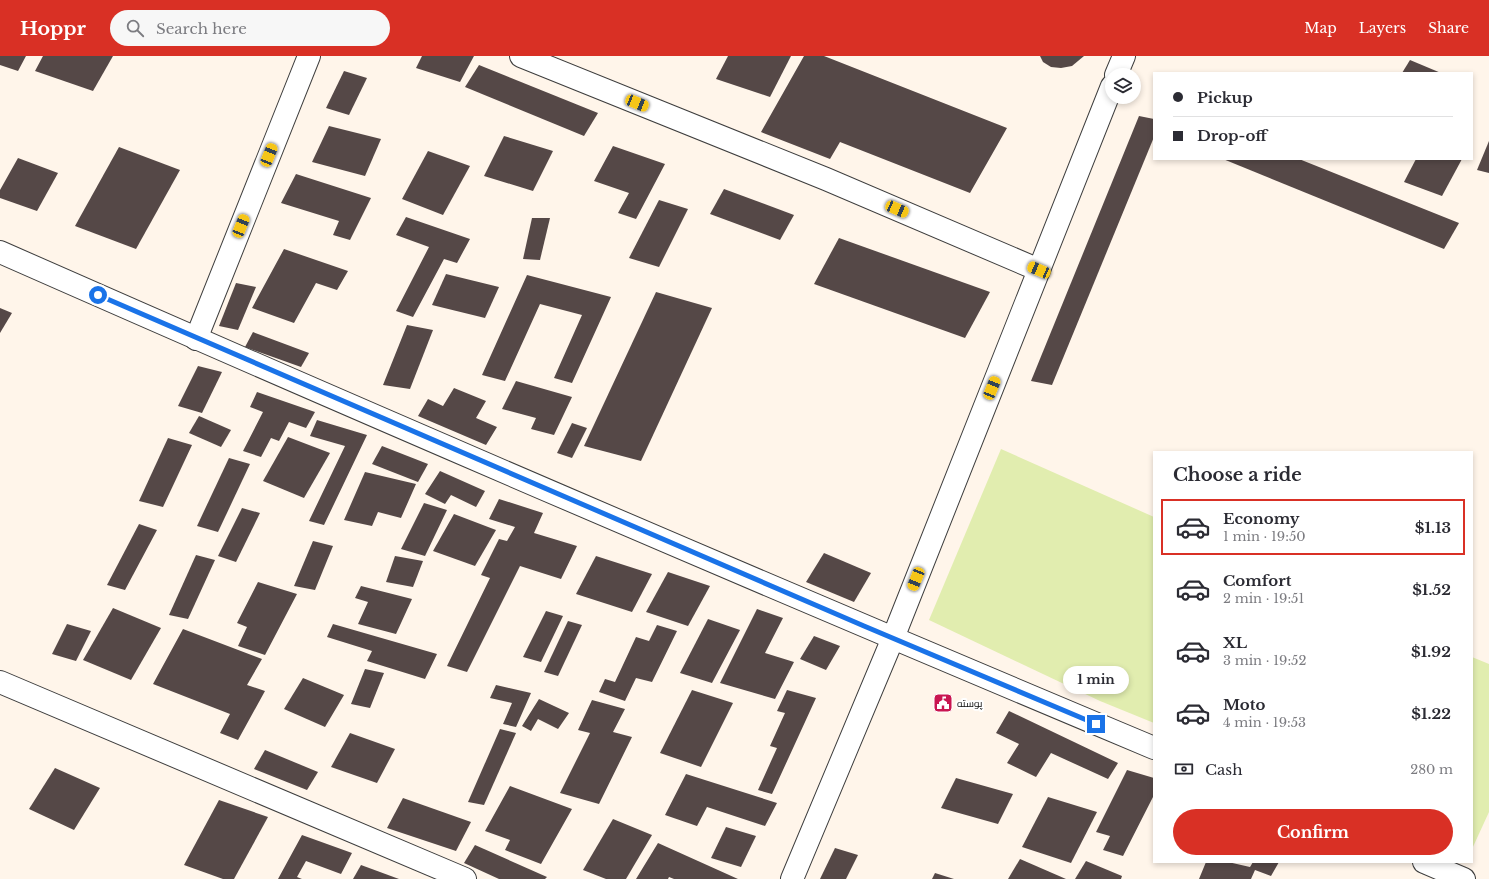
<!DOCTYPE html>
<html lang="en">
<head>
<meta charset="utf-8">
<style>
  body { margin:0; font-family:"Libre Baskerville",Cairo,serif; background:#f7f7f7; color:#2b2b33; height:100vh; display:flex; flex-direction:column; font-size:15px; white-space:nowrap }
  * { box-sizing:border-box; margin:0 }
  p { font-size:13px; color:#7c7c81 }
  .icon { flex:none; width:22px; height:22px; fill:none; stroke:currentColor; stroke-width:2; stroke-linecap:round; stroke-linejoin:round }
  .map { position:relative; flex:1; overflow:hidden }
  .side { position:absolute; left:1153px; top:395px; width:320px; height:412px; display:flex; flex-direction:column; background:#fff; border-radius:0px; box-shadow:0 2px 6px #0003 }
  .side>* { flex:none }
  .banner { position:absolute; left:1153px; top:16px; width:320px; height:88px; border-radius:0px; box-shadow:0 2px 6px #0003; display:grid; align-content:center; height:88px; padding:0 20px; background:#fff }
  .controls { position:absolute; left:1105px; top:12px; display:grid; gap:8px }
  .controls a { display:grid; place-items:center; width:36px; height:36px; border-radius:50%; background:#fff; box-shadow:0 2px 6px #0003; font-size:20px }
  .end { position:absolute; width:18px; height:18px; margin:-9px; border:5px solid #1a73e8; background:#fff; box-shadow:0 0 0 2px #fff }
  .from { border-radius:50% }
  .bubble { position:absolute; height:28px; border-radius:14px; background:#fff; box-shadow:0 2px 6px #0003; font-size:13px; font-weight:700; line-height:28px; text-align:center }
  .car { position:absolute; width:12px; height:24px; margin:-12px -6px; border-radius:5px; box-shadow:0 0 3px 1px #0007; background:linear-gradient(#f5c518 24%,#345 0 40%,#f5c518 0 76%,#345 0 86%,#f5c518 0) }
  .banner b { display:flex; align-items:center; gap:14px; height:38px; font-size:15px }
  .banner b+b { border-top:1px solid #e1e1e2 }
  .banner i { width:10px; height:10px; background:#2b2b33 }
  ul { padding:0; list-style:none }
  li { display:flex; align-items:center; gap:12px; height:56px; margin:0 8px 6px; padding:0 12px; border:2px solid transparent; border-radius:0px }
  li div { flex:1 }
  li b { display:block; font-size:15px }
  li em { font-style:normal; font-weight:700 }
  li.on { border-color:#d93025 }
  li>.icon { width:36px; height:36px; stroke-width:1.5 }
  h2 { padding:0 20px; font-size:18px; line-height:48px }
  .pay { display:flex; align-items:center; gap:10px; height:44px; padding:0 20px; font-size:15px }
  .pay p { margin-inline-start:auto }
  .button { display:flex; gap:8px; margin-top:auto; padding:8px 20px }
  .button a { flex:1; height:46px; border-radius:24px; background:#d93025; color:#fff; font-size:16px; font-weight:700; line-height:46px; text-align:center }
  header { display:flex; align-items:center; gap:24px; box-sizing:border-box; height:56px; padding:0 20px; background:#d93025; color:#fff }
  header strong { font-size:19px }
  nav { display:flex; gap:22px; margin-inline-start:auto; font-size:14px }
  .search { width:280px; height:36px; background:#f7f7f7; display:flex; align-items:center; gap:10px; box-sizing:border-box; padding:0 14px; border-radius:22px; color:#7c7c81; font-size:15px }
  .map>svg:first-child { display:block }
</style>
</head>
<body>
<header>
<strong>Hoppr</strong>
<div class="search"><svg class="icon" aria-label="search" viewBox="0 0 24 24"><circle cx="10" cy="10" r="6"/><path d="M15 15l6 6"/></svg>Search here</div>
<nav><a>Map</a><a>Layers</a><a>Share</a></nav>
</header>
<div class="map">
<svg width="1489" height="823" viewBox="0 0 1489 823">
  <rect width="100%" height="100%" fill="#fff5ea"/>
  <!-- green -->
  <g fill="#e1edaf">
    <polygon points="1001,393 1154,461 1154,667 1100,645 929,564"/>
    <polygon points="1472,601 1489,608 1489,756 1472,793"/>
  </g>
  <!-- building -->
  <g fill="#554847">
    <polygon points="0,0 26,0 18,15 0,9"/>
    <polygon points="43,0 113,0 93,35 35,15"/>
    <polygon points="422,0 474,0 460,26 416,12"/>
    <polygon points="728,0 791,0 770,41 716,23"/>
    <polygon points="804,0 824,0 1007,72 970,137 840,86 830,103 761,76"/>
    <polygon points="1040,0 1084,0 1072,10 1061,12 1051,11 1043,6"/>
    <polygon points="1410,4 1441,17 1402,17"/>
    <polygon points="479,9 598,57 584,80 465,31"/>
    <polygon points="344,15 367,22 349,59 326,52"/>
    <polygon points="1139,60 1154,63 1154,81 1052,329 1031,325"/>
    <polygon points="329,70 381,83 365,120 312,106"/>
    <polygon points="504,80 553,95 533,135 484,120"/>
    <polygon points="1489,85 1489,117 1477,114"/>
    <polygon points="613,90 665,108 636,163 618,157 629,137 594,125"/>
    <polygon points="119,91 180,114 136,193 75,170"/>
    <polygon points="428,95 470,110 443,159 402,143"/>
    <polygon points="18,102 58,117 37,155 0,142 0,134"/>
    <polygon points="1223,103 1299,103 1459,167 1444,193"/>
    <polygon points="1416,103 1462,103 1442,140 1404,126"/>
    <polygon points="296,118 371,142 350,184 333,179 339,165 281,147"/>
    <polygon points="724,133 794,159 780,184 710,158"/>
    <polygon points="659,144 688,153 659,211 629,202"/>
    <polygon points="406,161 470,183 457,207 444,203 413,261 396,255 429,191 396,179"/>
    <polygon points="532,162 550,162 540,204 523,203"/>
    <polygon points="839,182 990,236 965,282 814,228"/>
    <polygon points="284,193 348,215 337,234 316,227 294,267 252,252"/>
    <polygon points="446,218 499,231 485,262 432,249"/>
    <polygon points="527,219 611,241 572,327 554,322 582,259 540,248 505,325 482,319"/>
    <polygon points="236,227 256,231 238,274 219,270"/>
    <polygon points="656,236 712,252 641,405 584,390"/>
    <polygon points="0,252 12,257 0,277"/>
    <polygon points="407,269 433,274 410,333 383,329"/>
    <polygon points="253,276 309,297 301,311 245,291"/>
    <polygon points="198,310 222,316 202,357 178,350"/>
    <polygon points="516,325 572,341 554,379 531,373 536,362 502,353"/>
    <polygon points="454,332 486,345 476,362 497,371 486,389 418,360 428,343 443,350"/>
    <polygon points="257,336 315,356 306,372 289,366 279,385 271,382 261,401 243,395 263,356 250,351"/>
    <polygon points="199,360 231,374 221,391 189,377"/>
    <polygon points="317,364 367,379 324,469 309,465 345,390 310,380"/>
    <polygon points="572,367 587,372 572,402 557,397"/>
    <polygon points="288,381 330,397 304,442 263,425"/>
    <polygon points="168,382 192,389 163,451 139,445"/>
    <polygon points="382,390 428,408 418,426 372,408"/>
    <polygon points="229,402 250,408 218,476 197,470"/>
    <polygon points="440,415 485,435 476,451 451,439 445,448 425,438"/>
    <polygon points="365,416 416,428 401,462 378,456 372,470 344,464"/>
    <polygon points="499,443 543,457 534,477 577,490 561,523 520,510 467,616 447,610 490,522 481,519 499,483 507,485 515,471 489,463"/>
    <polygon points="424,447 447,454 425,500 401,493"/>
    <polygon points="242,452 260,457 236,506 218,500"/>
    <polygon points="454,458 496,474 475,510 433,495"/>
    <polygon points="139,468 157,474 125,534 107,529"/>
    <polygon points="313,485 333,490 315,534 294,530"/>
    <polygon points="824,497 871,517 854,546 806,526"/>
    <polygon points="196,499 215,504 188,563 169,559"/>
    <polygon points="395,500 423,505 413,531 386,526"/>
    <polygon points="596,500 652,518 632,556 576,538"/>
    <polygon points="668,516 710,530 688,570 646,556"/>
    <polygon points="258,526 297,538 265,599 238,590 247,571 237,567"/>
    <polygon points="361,530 412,543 396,578 358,568 368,546 355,542"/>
    <polygon points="113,552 161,572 131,624 83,604"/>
    <polygon points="757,553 783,562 765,597 794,606 775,643 720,627"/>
    <polygon points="546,555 563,560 541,606 523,601"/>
    <polygon points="708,563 740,574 712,627 680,617"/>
    <polygon points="568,565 582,569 558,620 544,616"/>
    <polygon points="67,568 91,575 76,605 52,598"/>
    <polygon points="333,568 437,598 425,623 367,605 372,595 327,581"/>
    <polygon points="657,569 677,575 652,626 636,622 625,645 599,636 605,623 615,626 636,581 649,585"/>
    <polygon points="183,573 262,603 247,629 265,635 238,684 220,677 230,658 153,628"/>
    <polygon points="814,580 840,590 826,614 800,603"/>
    <polygon points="365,613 384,617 370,652 351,648"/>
    <polygon points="303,622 344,639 325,671 284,653"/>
    <polygon points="496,629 531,637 516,671 503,668 512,647 490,642"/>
    <polygon points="692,634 733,647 701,711 660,697"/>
    <polygon points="787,634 816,642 772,738 758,734 777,692 770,690 785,657 777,655"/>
    <polygon points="539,643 569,657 558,673 538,663 531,675 522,670"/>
    <polygon points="592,644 625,653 613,676 632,681 599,748 560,737 590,677 578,674"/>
    <polygon points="1009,655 1118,707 1108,723 1051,697 1036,721 1007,707 1019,688 996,677"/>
    <polygon points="500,673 516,677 484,749 468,746"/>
    <polygon points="350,677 395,693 377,727 331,711"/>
    <polygon points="265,694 318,716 307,734 254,713"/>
    <polygon points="55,712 100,732 74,774 29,753"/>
    <polygon points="1127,714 1154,722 1154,739 1123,800 1103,794 1110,780 1096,776"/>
    <polygon points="686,718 777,747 765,770 707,751 697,770 665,759"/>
    <polygon points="956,722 1013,738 998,768 941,752"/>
    <polygon points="510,730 572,753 541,808 505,794 510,784 485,775"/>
    <polygon points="1048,741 1097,756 1071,807 1022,791"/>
    <polygon points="403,742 471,766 456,795 387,772"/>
    <polygon points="219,744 268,761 234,823 223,823 184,809"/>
    <polygon points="613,763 652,779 626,823 606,823 583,814"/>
    <polygon points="726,771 756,780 741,811 711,802"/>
    <polygon points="302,779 352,797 341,818 306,805 297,821 302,823 278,823"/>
    <polygon points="658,787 738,823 674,823 669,821 668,823 636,823"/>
    <polygon points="475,789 547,821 545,823 499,823 464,807"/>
    <polygon points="835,792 858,799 846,823 820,823"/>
    <polygon points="1020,803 1066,823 1008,823"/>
    <polygon points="1086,805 1122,820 1121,823 1075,823"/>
    <polygon points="1206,806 1228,806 1250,811 1253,806 1279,806 1271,820 1255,814 1251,823 1199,823"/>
    <polygon points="361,809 399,823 353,823"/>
    <polygon points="935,817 954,823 932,823"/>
  </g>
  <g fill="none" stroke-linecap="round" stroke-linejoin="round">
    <defs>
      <g id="minor">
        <polyline points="521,0 826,123 1039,214"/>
        <polyline points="1116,19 1124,0"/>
        <path d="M0,196C383,365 768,530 1154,692"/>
        <polyline points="196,283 309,0"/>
        <polyline points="0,626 465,823"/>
        <polyline points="1424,806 1464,823"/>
        <polyline points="792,823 893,582 1112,30"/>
      </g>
    </defs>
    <!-- minor casing -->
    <use href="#minor" stroke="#3e3e3e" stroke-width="24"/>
    <!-- minor -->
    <use href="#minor" stroke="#fff" stroke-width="22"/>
  </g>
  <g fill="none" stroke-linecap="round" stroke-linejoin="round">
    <!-- route -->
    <polyline stroke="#1a73e8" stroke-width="5" points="98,239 864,570 1096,668"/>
  </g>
  <!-- icons -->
  <defs>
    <symbol id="civic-square" viewBox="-11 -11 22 22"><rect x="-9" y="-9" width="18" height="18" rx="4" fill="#c91550" stroke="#fff"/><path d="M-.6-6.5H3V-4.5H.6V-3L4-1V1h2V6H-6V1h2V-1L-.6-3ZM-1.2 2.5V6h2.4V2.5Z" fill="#fff"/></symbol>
  </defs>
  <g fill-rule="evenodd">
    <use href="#civic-square" x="932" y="636" width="22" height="22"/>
  </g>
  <g text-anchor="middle" stroke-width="4" stroke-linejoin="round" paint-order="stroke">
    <!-- poi labels -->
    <g font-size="10" fill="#0b0b0b" stroke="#fff" text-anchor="start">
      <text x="957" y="651">پوسته</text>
    </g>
  </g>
</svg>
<div class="controls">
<a><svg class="icon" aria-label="layers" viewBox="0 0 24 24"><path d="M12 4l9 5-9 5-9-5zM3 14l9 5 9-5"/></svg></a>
</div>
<i class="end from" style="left:98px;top:239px"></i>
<i class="end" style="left:1096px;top:668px"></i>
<div class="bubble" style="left:1063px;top:610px;width:66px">1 min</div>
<i class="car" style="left:637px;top:47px;rotate:112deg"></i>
<i class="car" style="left:269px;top:99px;rotate:22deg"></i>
<i class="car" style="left:897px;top:153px;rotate:113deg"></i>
<i class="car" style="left:241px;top:170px;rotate:22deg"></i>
<i class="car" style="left:1039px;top:214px;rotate:293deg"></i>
<i class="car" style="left:992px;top:332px;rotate:22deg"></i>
<i class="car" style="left:916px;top:523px;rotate:202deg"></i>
<div class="banner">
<b><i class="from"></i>Pickup</b>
<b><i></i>Drop-off</b>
</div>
<section class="side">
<h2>Choose a ride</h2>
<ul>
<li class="on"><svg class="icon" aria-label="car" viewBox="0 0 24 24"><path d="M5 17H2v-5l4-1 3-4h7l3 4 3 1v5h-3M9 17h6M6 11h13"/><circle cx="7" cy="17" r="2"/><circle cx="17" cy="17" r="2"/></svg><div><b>Economy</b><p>1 min · 19:50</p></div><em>$1.13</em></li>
<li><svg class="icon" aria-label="car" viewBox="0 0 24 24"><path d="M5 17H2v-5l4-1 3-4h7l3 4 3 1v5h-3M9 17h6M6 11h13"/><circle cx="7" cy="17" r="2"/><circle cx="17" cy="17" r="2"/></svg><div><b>Comfort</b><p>2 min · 19:51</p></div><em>$1.52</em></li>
<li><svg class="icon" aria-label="car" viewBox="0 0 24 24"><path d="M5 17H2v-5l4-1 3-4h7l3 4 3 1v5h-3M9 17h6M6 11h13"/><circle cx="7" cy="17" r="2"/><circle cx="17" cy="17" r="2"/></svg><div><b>XL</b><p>3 min · 19:52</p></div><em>$1.92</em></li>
<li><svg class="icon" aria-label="car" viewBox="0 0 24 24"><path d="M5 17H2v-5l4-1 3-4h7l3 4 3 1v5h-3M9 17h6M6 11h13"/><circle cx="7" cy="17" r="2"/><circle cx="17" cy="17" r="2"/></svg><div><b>Moto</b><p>4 min · 19:53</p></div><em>$1.22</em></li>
</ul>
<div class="pay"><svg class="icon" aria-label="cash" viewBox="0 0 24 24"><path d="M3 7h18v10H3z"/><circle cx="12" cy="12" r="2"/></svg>Cash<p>280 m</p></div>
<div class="button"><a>Confirm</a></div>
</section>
</div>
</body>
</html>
